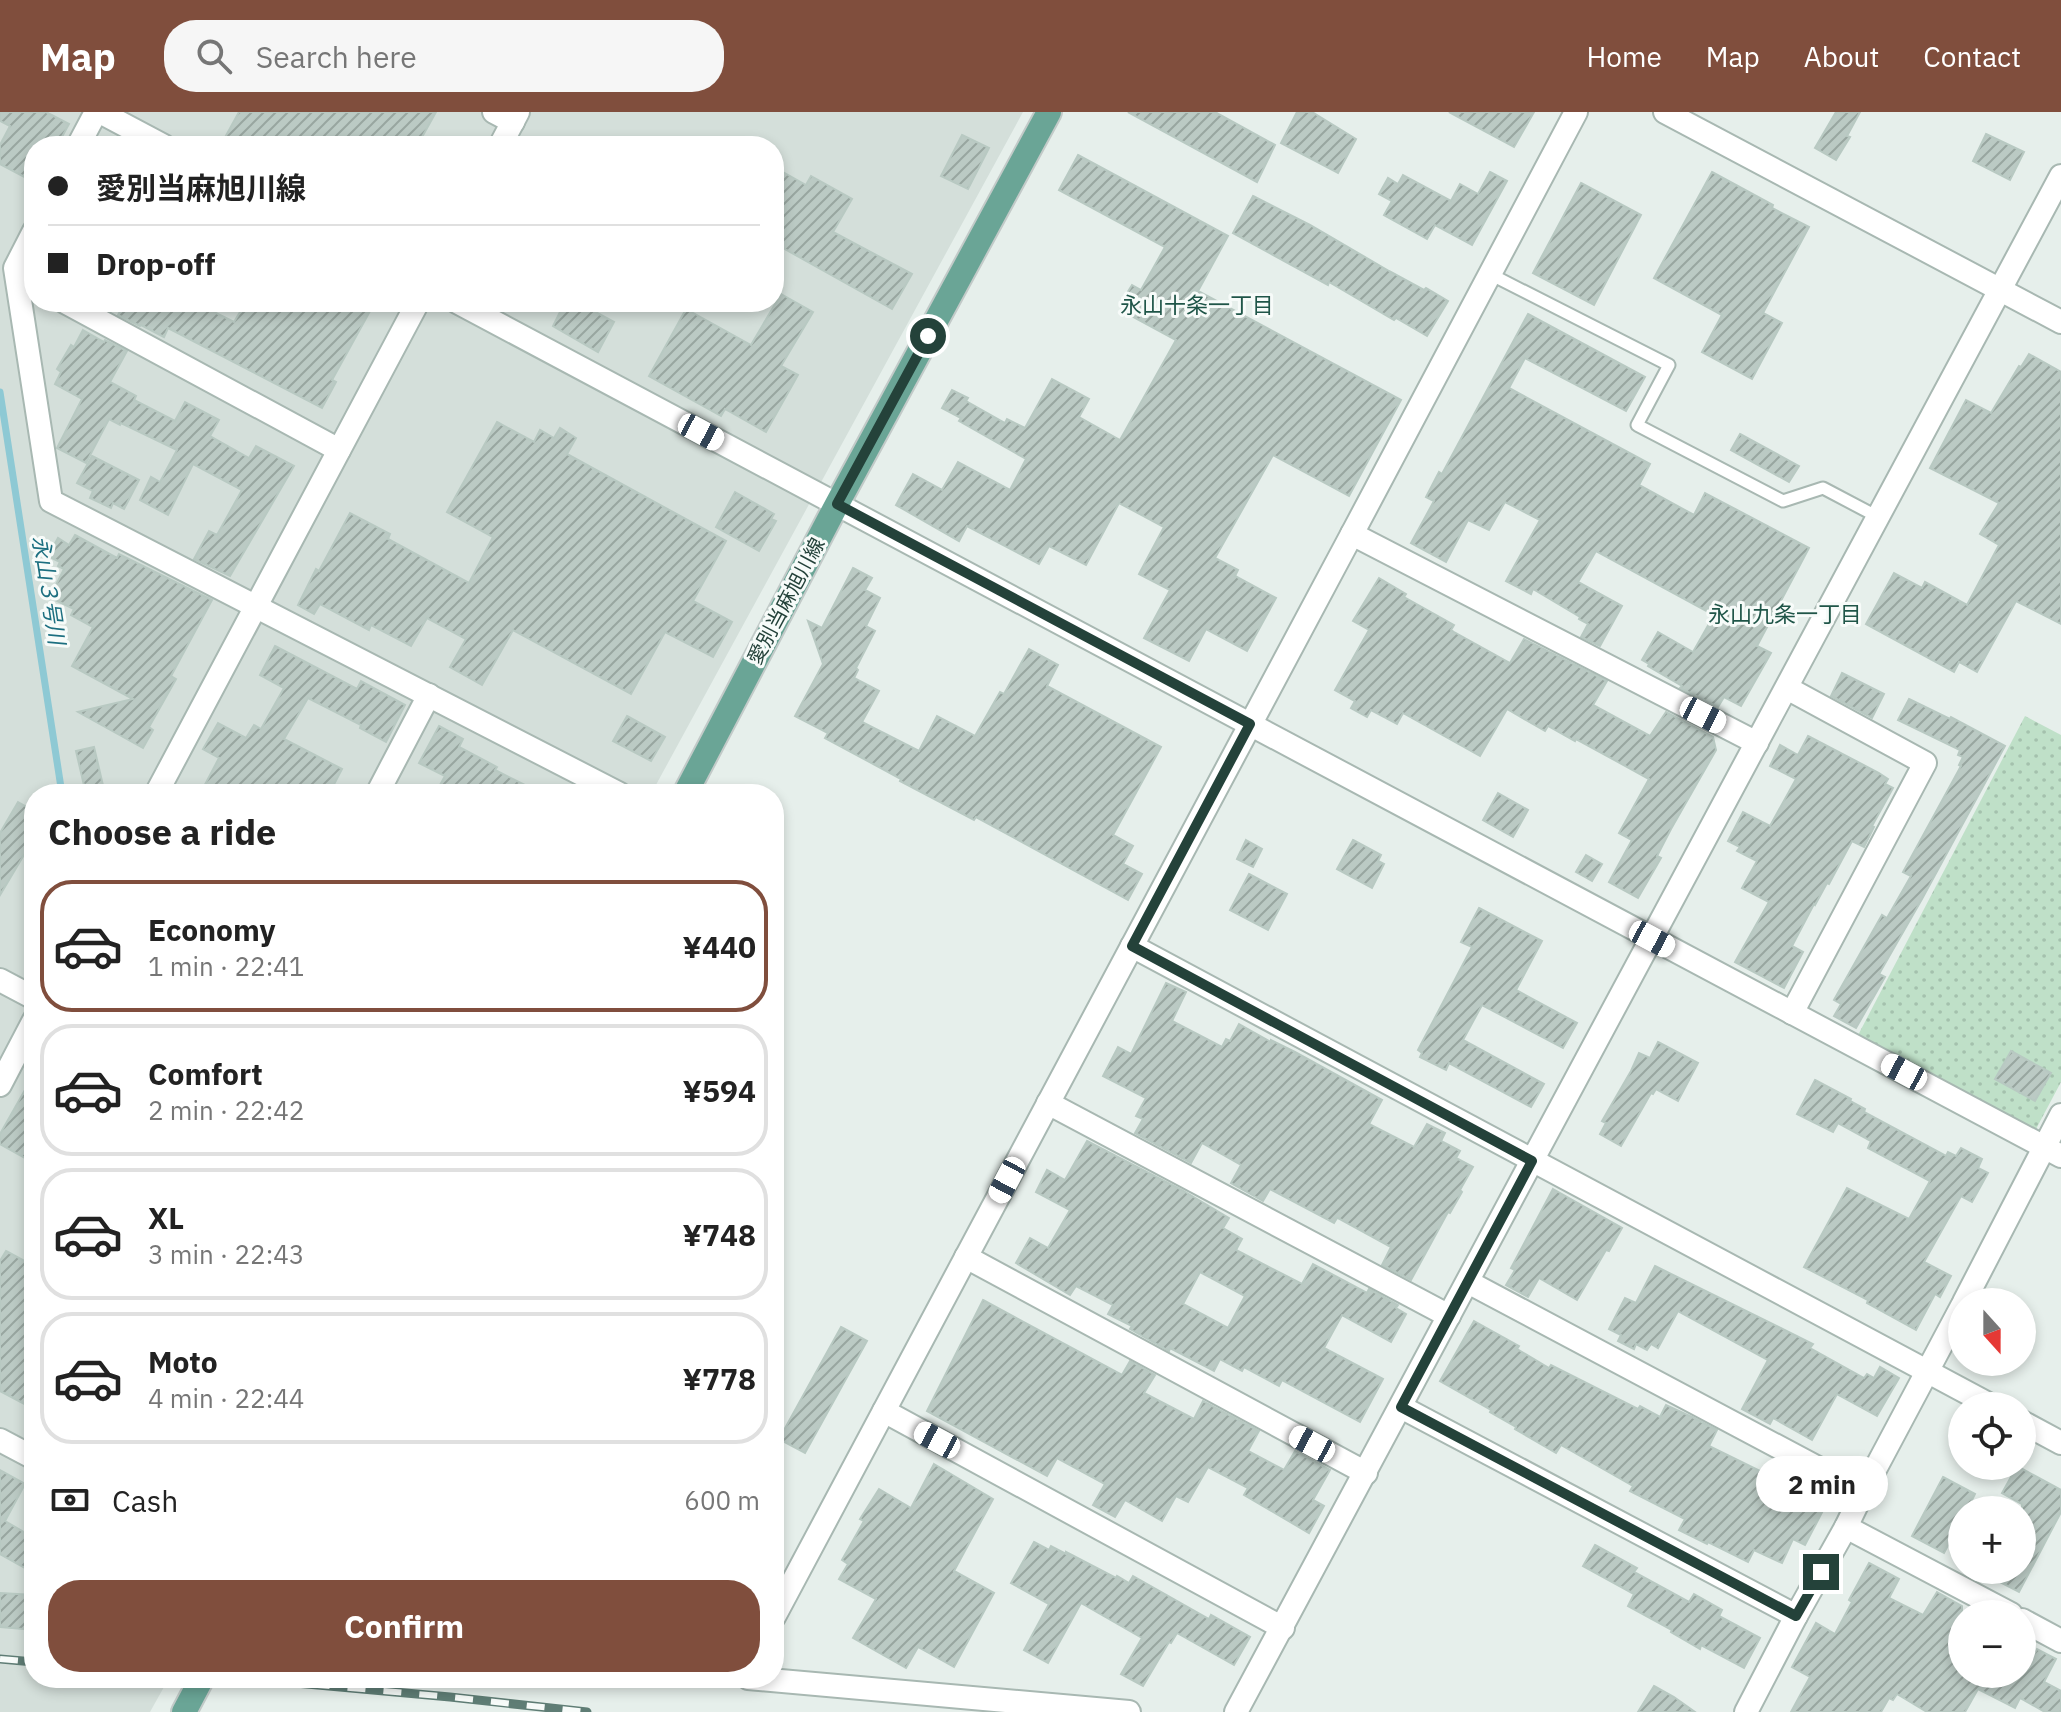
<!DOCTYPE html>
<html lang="en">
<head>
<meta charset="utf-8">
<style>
  body { margin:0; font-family:"IBM Plex Sans","Noto Sans JP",sans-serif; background:#f6f6f6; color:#222; height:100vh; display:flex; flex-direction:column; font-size:30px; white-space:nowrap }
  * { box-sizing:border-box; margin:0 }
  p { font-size:26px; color:#767676 }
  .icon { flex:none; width:44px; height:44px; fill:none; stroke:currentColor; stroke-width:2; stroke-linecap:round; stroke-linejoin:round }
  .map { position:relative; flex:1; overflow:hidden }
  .details { position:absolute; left:24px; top:672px; width:760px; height:904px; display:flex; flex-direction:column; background:#fff; border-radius:32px; box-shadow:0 4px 12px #0003 }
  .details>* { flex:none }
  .top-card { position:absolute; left:24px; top:24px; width:760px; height:176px; border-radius:32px; box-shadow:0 4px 12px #0003; display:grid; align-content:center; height:176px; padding:0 24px; background:#fff }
  .needle { width:52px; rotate:159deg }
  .controls { position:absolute; left:1948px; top:1176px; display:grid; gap:16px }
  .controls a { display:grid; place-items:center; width:88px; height:88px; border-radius:50%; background:#fff; box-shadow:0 4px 12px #0003; font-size:40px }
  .end { position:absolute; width:36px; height:36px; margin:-18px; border:10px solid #24423a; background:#fff; box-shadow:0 0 0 4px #fff }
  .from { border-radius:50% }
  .bubble { position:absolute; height:56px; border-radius:28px; background:#fff; box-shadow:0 4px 12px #0003; font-size:26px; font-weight:800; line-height:56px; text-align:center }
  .car { position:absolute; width:24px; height:48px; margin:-24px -12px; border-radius:10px; box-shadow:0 0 6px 2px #0007; background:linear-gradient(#fff 24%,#345 0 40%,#fff 0 76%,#345 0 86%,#fff 0) }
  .top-card b { display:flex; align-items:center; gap:28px; height:76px; font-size:30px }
  .top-card b+b { border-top:2px solid #e0e0e0 }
  .top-card i { width:20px; height:20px; background:#222 }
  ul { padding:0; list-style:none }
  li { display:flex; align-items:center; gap:24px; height:132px; margin:0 16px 12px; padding:0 8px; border:4px solid #e0e0e0; border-radius:32px }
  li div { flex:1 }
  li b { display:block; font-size:30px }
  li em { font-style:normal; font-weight:800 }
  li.selected { border-color:#804e3d }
  li>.icon { width:72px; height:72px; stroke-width:1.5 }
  h2 { padding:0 24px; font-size:36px; line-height:96px }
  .pay { display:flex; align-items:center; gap:20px; height:88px; padding:0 24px; font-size:30px }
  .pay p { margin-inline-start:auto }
  .button { display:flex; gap:16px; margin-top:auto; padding:16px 24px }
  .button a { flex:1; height:92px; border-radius:32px; background:#804e3d; color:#fff; font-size:32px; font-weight:800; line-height:92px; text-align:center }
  header { display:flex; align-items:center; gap:48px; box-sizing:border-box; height:112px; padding:0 40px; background:#804e3d; color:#fff }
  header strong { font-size:38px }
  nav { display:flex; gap:44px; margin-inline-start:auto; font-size:28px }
  .search { width:560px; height:72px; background:#f6f6f6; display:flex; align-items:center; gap:20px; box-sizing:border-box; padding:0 28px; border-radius:32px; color:#767676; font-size:30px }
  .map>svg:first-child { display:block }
</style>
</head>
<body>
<header>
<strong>Map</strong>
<div class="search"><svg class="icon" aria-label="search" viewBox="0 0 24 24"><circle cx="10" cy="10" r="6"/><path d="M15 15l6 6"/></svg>Search here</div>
<nav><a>Home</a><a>Map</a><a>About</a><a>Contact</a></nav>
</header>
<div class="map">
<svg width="2061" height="1600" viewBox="0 0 2061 1600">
  <defs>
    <pattern id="park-dots" width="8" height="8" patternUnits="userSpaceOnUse" patternTransform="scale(2)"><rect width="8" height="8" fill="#bfe0c8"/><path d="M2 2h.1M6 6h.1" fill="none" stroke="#a4c1ad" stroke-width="1.8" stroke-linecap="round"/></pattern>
    <pattern id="building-hatch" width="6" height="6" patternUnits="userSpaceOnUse" patternTransform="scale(2)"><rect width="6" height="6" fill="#bbcac4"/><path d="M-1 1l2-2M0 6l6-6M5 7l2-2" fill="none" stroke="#98a6a0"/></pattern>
  </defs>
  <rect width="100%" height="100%" fill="#e6efeb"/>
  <!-- built -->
  <path fill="#d4dfda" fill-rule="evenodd" d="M0,0H1023L651,682H34V1566H169L150,1600H0ZM34,34H774V190H34Z"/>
  <!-- park -->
  <polygon fill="url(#park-dots)" points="2025,604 2061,623 2061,970 2036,1017 1856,927"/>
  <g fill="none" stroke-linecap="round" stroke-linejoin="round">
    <!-- stream -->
    <polyline stroke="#8ec9d4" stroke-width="7" points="0,280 62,682"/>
  </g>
  <!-- building -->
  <g fill="url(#building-hatch)" stroke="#b8c9c2" stroke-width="2" fill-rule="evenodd">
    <polygon points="0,0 46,0 69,12 57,34 34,34 34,70 0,52 0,33 10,14 0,9"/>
    <polygon points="239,0 436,0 417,34 233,34 223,29"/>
    <polygon points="1128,0 1215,0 1275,33 1257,70"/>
    <polygon points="1297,0 1312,0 1356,27 1338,61 1281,31"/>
    <polygon points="1449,0 1534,0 1514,35"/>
    <polygon points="1836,0 1860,0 1847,24 1850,25 1836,48 1815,36"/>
    <polygon points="1986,22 2024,40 2010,68 1973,49"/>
    <polygon points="962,23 989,36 968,77 941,64"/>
    <polygon points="1078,43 1228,124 1198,179 1401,288 1349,384 1273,343 1215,446 1238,458 1235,464 1276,486 1247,539 1206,517 1189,549 1144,526 1170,478 1139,462 1164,415 1119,391 1086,453 1049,434 1039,452 967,414 959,429 896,393 913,362 942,378 958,350 1010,378 1026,347 959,309 961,306 942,296 952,278 968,286 966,289 1005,311 1007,307 1025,316 1052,267 1089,287 1079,305 1120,328 1176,228 1128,202 1131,197 1121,191 1132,173 1141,178 1165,135 1059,78"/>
    <polygon points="774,55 806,73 811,64 852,87 833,120 912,162 892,197 774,131"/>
    <polygon points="1490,60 1507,69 1472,133 1435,113 1427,127 1384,103 1392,89 1379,82 1388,66 1398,72 1403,63 1451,89 1460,72 1478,82"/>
    <polygon points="1712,60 1773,93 1772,96 1809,115 1763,201 1782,211 1752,267 1702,240 1722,203 1654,166"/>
    <polygon points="1581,71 1641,103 1594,193 1533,161"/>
    <polygon points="1253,84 1310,113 1389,159 1424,178 1426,176 1448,189 1427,224 1396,206 1394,208 1329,170 1328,173 1233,121"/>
    <polygon points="781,182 813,200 781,254 798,263 766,320 725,297 721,304 649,264 686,197 751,233"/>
    <polygon points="125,190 194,190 234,210 246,190 375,190 332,268 336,270 322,296 168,216 164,225 141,213 140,214 118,203"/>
    <polygon points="565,190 591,190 588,196 614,210 598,240 553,214"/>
    <polygon points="1528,202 1645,265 1626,299 1525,246 1509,276 1650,352 1639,373 1694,403 1705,381 1809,436 1757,534 1771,541 1741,594 1724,585 1718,595 1680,576 1682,574 1648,554 1649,552 1642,548 1658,520 1693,540 1714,503 1596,439 1578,470 1622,494 1600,534 1581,525 1588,512 1579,507 1580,505 1533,477 1531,482 1506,469 1540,408 1505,390 1489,418 1468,408 1446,450 1411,431 1434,389 1426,385 1439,360 1442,362"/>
    <polygon points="83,218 104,230 105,228 127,239 110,270 136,284 134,288 175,309 185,290 219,308 210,324 249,346 256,334 294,354 230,464 194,447 209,419 217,423 242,378 193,352 168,403 140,388 151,365 160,370 177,338 121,311 120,313 109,307 86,351 57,336 82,287 55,272 61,260 57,257 71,233 74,235"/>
    <polygon points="2029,242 2061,260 2061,512 2016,489 1977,560 1959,550 1954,560 1866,512 1894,461 1922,476 1925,470 1967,493 1999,433 1980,422 1999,391 1930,356 1966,288 1991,301 2019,254 2021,255"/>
    <polygon points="497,310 534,330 540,318 554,326 560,316 576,326 567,342 726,429 693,489 732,510 713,545 665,520 631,582 513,518 482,573 450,555 466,527 427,506 411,534 371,513 369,518 320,492 314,502 298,493 316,457 319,459 350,401 390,422 388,427 469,471 493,425 447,400"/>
    <polygon points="1740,322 1799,354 1789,370 1731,338"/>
    <polygon points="92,344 139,368 124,397 113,391 111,396 90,386 93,379 77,371"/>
    <polygon points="735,380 774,402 771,407 776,409 759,439 716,415"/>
    <polygon points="75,423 117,446 119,442 212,488 171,564 176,567 149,615 153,618 143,636 78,600 133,587 72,554 93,515 71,503 74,497 53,487 56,480 53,479 64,457 58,454 60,450 48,444 58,426 69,433"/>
    <polygon points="853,456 872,466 865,478 880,486 866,514 875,519 856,556 858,558 854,566 879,579 862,610 919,639 937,604 975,624 1000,580 1004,582 1029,537 1058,553 1047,574 1161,635 1113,723 1133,734 1123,752 1142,762 1128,788 976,705 974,708 900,669 901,667 825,626 828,621 795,604 823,552 808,509 822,516"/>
    <polygon points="1379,466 1406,482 1404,485 1454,513 1451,518 1454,520 1510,551 1524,527 1607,569 1593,593 1650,624 1666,600 1713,625 1716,638 1671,717 1657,744 1661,746 1638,786 1609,770 1632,728 1619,721 1649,667 1576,627 1575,629 1548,614 1545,619 1507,597 1480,644 1403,601 1397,612 1371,598 1367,605 1351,596 1355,589 1335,578 1369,518 1353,509"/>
    <polygon points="275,534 357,577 361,569 405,593 386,630 360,616 361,613 308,586 284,627 342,657 329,682 200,682 219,646 203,637 218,611 246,626 254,613 261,617 284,576 260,563"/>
    <polygon points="1842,561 1884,582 1872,606 1831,584"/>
    <polygon points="1909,587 1950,607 1951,605 2005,634 1922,787 1879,862 1885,865 1856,916 1834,904 1841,892 1834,888 1882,803 1887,806 1911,764 1903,760 1961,654 1959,653 1963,645 1958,643 1960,638 1898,608"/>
    <polygon points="627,604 665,625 651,649 613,629"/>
    <polygon points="439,614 463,627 459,635 497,655 495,658 543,682 435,682 445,664 419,651"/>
    <polygon points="1808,624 1879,661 1888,667 1885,672 1893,676 1872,714 1874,715 1864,735 1852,729 1829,772 1827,771 1815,793 1814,792 1792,834 1803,840 1784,876 1735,850 1769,790 1742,776 1757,749 1737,739 1740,735 1728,729 1743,700 1770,714 1796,667 1770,654 1780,633 1798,643"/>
    <polygon points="94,635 105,682 86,682 76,639"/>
    <polygon points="1498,681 1528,698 1513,725 1483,708"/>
    <polygon points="18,690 34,699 34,726 0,783 0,721"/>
    <polygon points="1246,728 1262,737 1253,755 1237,747"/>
    <polygon points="1353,728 1381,743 1378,749 1384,752 1372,776 1337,757"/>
    <polygon points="1586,743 1602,752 1592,769 1576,760"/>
    <polygon points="1249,762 1287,782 1268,818 1230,798"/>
    <polygon points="1479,796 1542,829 1516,878 1577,911 1563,936 1482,893 1463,928 1544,972 1531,995 1449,951 1446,958 1420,945 1422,941 1418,938 1472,835 1461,830"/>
    <polygon points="1166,871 1186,880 1172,909 1222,935 1226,927 1230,929 1239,912 1271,930 1271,928 1295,940 1382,988 1369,1012 1414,1035 1427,1012 1445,1021 1441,1029 1460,1039 1456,1046 1473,1055 1460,1078 1462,1080 1450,1101 1448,1100 1411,1168 1382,1153 1391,1135 1338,1106 1337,1106 1334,1111 1270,1077 1263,1089 1231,1071 1241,1053 1202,1031 1191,1051 1135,1021 1143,1007 1136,1004 1146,986 1103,964 1118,935 1131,942"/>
    <polygon points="1658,930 1698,951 1678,989 1656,977 1653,982 1651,981 1621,1034 1600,1022 1606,1011 1602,1009 1631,959 1639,941 1650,946"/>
    <polygon points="2011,939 2051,961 2035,989 1995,967"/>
    <polygon points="34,962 34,1051 0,1032 0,1022"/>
    <polygon points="1815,968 1851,987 1850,989 1865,997 1864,1000 1946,1044 1948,1040 1956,1044 1961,1036 1982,1047 1978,1056 1988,1061 1972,1090 1961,1084 1924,1150 1951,1164 1940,1185 1935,1182 1916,1218 1867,1191 1868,1188 1804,1155 1847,1076 1909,1107 1930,1069 1868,1036 1871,1029 1838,1011 1833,1020 1797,1002"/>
    <path d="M1087,1029L1182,1078L1229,1106L1223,1116L1242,1127L1236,1138L1302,1172L1313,1152L1367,1181L1369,1177L1398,1193L1396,1196L1406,1202L1391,1230L1342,1203L1324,1236L1383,1267L1360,1310L1282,1268L1279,1274L1244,1255L1242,1259L1220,1247L1214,1259L1170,1236L1169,1239L1130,1217L1132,1214L1108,1202L1113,1193L1076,1174L1070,1183L1016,1151L1030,1126L1048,1136L1070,1098L1036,1080L1047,1058L1065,1068ZM1200,1160L1245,1184L1228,1216L1183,1192Z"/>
    <polygon points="1553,1077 1622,1116 1609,1139 1606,1138 1577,1188 1539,1166 1528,1185 1506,1173 1515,1158 1511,1156"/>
    <polygon points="6,1139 34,1154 34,1297 0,1279 0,1149"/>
    <polygon points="1655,1154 1813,1232 1810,1236 1864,1266 1867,1262 1874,1266 1880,1255 1899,1266 1877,1304 1837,1282 1812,1328 1773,1306 1770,1312 1742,1297 1768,1248 1678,1199 1658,1236 1651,1232 1647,1238 1636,1232 1634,1237 1618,1229 1621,1223 1609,1217 1625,1186 1636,1191"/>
    <polygon points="983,1188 1122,1263 1130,1249 1155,1263 1144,1281 1194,1307 1203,1289 1259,1319 1248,1339 1284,1358 1295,1339 1330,1358 1313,1388 1324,1394 1309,1421 1244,1383 1248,1376 1208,1355 1188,1390 1176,1384 1162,1409 1125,1388 1115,1405 1093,1393 1105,1372 1057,1346 1047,1364 927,1299"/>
    <polygon points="1474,1209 1519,1234 1517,1237 1549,1256 1551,1253 1638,1297 1640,1294 1660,1305 1666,1293 1692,1305 1717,1318 1709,1334 1764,1361 1765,1358 1799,1375 1801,1372 1829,1387 1805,1433 1793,1427 1782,1451 1754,1438 1748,1450 1708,1430 1707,1432 1679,1418 1685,1407 1630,1379 1633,1374 1561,1333 1556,1341 1515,1317 1516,1315 1490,1300 1491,1298 1440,1269"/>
    <polygon points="841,1215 867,1229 805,1341 779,1327"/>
    <polygon points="934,1352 993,1387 954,1459 994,1481 954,1555 918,1535 906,1556 853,1526 876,1487 839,1467 848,1452 842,1448 864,1409 860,1407 879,1377 911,1396"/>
    <polygon points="2017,1354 2061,1378 2061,1400 2019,1480 1977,1458 2022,1458 2022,1392 2002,1381"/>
    <polygon points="0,1358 25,1372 5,1409 34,1426 34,1461 0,1442"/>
    <polygon points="1943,1365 1975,1382 1967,1398 1962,1398 1962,1407 1944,1441 1912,1424"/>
    <polygon points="1034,1430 1049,1438 1051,1434 1066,1442 1066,1440 1116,1466 1117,1464 1129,1471 1133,1464 1209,1507 1211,1503 1250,1525 1234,1553 1177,1521 1171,1531 1169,1530 1143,1574 1121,1562 1142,1526 1081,1491 1048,1551 1024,1538 1049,1492 1011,1471"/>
    <polygon points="1595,1433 1637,1456 1634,1460 1689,1490 1694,1482 1722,1498 1719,1504 1760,1526 1744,1556 1701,1533 1700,1537 1671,1520 1672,1518 1628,1494 1634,1482 1583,1454"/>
    <polygon points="1869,1451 1899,1467 1889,1486 1923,1503 1937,1480 1962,1494 1962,1562 2023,1562 2037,1537 2056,1547 2044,1570 2061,1579 2061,1600 2045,1600 2020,1586 2015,1596 1978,1577 1965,1600 1927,1600 1897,1582 1893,1588 1889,1586 1881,1600 1791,1600 1810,1565 1792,1555 1816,1511 1835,1522 1852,1490 1849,1488"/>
    <polygon points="0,1481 34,1483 34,1518 0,1515"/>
    <polygon points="1654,1574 1674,1585 1695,1600 1638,1600"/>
  </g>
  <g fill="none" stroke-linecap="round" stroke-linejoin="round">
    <defs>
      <polyline id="lane" points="1490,162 1669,253 1637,313 1783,389 1823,376 1878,405"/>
      <g id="street">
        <polyline points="100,0 164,34"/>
        <polyline points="494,0 513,10"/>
        <polyline points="1665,0 2061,210"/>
        <polyline points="78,34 96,0"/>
        <polyline points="500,34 518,0"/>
        <polyline points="34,119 15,156 51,389 620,682"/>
        <polyline points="65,190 339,338"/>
        <polyline points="457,190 2061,1044"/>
        <polyline points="1352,422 1757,631"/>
        <polyline points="1787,576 1925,651 1792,901"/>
        <polyline points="156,682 418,190"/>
        <polyline points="377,682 429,583"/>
        <polyline points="1132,834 1992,1294"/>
        <polyline points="0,868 34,886"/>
        <polyline points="0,973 34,908"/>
        <polyline points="1048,991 1449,1204"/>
        <polyline points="966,1145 1366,1361"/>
        <polyline points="1468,1170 1863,1380"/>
        <polyline points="1964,1190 2061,1003"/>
        <polyline points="1401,1295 1796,1504"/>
        <polyline points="884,1299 1283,1516"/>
        <polyline points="2022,1310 2061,1331"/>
        <polyline points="0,1328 34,1346"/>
        <polyline points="1846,1415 2011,1502"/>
        <polyline points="774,1505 1352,422 1576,0"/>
        <polyline points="2022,1508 2061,1529"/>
        <polyline points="748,1566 1129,1600"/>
        <polyline points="1236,1600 2061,64"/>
        <polyline points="1746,1600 1796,1504 1846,1415 1863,1380 1962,1194"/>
      </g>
      <g id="primary">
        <polyline points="685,682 837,392 1049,0"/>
        <polyline points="184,1600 202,1566"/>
      </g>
    </defs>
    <!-- lane casing -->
    <use href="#lane" stroke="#a8b8b2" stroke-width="15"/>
    <!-- street casing -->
    <use href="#street" stroke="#a8b8b2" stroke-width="26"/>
    <!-- primary casing -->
    <use href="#primary" stroke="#c2cac8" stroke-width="28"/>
    <!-- lane -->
    <use href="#lane" stroke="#fff" stroke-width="11"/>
    <!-- street -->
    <use href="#street" stroke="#fff" stroke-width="22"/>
    <!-- primary -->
    <use href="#primary" stroke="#6aa596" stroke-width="24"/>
    <defs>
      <g id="rail">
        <polyline points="0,1547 34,1550"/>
        <polyline points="240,1566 450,1585 587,1600"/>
      </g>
    </defs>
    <!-- rail casing -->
    <use href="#rail" stroke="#5f7d75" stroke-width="9"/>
    <!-- rail -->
    <use href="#rail" stroke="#f7fbf9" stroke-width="6" stroke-dasharray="18" stroke-linecap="butt"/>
  </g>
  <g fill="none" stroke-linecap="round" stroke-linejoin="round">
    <!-- route -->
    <polyline stroke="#24423a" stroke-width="10" points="928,224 837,392 1250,612 1132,834 1532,1049 1401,1295 1796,1504 1821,1460"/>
  </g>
  <g text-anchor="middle" stroke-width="6" stroke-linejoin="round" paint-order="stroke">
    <!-- street labels -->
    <g font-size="20" fill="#24423a" stroke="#f7fbf9">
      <text transform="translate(786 489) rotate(-62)" y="7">愛別当麻旭川線</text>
    </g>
    <!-- neighbourhood labels -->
    <g font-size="22" fill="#1f5548" stroke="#f7fbf9">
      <text x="1197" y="201">永山十条一丁目</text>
      <text x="1785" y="510">永山九条一丁目</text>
    </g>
    <!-- water labels -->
    <g font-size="22" font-style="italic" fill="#1c6f80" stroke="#f7fbf9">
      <text transform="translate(49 478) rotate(81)" y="8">永山３号川</text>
    </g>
  </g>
</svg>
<div class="controls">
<a><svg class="needle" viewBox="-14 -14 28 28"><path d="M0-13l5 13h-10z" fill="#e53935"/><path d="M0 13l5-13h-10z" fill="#767676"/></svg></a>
<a><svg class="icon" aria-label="locate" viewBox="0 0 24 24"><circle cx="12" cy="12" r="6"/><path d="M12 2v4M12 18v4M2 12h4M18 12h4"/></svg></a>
<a>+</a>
<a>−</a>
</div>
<i class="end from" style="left:928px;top:224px"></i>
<i class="end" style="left:1821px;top:1460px"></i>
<div class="bubble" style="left:1756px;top:1344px;width:132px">2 min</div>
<i class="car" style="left:701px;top:320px;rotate:118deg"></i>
<i class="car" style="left:1703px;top:603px;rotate:117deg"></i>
<i class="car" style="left:1652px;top:827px;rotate:118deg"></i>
<i class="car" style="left:1904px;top:960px;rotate:298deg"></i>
<i class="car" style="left:1007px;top:1068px;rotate:208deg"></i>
<i class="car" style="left:937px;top:1328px;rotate:298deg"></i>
<i class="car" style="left:1312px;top:1332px;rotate:298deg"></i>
<div class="top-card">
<b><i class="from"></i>愛別当麻旭川線</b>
<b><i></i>Drop-off</b>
</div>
<section class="details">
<h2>Choose a ride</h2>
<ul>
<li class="selected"><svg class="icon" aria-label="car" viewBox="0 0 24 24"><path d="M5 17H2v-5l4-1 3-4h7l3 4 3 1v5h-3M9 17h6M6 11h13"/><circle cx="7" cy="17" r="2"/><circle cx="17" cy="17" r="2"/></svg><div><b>Economy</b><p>1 min · 22:41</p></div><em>¥440</em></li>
<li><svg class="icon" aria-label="car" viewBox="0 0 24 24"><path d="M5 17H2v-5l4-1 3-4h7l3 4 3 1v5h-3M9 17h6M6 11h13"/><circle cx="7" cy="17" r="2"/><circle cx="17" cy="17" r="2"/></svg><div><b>Comfort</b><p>2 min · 22:42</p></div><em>¥594</em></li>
<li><svg class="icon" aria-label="car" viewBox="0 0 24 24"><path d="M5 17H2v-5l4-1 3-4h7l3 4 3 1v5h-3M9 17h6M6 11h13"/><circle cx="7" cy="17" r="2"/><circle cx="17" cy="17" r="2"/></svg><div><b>XL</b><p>3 min · 22:43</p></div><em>¥748</em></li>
<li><svg class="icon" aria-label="car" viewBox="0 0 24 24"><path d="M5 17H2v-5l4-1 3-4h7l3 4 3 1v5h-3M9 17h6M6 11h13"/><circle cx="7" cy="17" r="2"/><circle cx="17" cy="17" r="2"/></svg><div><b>Moto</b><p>4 min · 22:44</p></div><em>¥778</em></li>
</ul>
<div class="pay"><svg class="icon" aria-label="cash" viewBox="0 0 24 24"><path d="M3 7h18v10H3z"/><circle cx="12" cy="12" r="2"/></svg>Cash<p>600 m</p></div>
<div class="button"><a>Confirm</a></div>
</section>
</div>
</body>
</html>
